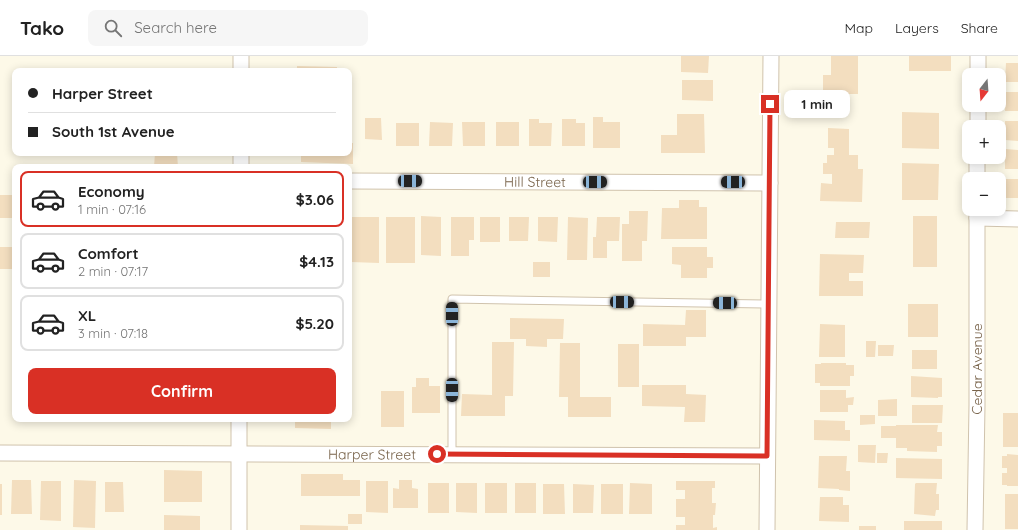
<!DOCTYPE html>
<html lang="en">
<head>
<meta charset="utf-8">
<style>
  body { margin:0; font-family:Quicksand,sans-serif; background:#f6f6f6; color:#222; height:100vh; display:flex; flex-direction:column; font-size:15px; white-space:nowrap }
  * { box-sizing:border-box; margin:0 }
  p { font-size:13px; color:#767676 }
  .icon { flex:none; width:22px; height:22px; fill:none; stroke:currentColor; stroke-width:2; stroke-linecap:round; stroke-linejoin:round }
  .map { position:relative; flex:1; overflow:hidden }
  .details { position:absolute; left:12px; top:108px; width:340px; height:258px; display:flex; flex-direction:column; background:#fff; border-radius:8px; box-shadow:0 2px 10px #0003 }
  .details>* { flex:none }
  .top-card { position:absolute; left:12px; top:12px; width:340px; height:88px; border-radius:8px; box-shadow:0 2px 10px #0003; display:grid; align-content:center; height:88px; padding:0 16px; background:#fff }
  .needle { width:26px; rotate:197deg }
  .controls { position:absolute; left:962px; top:12px; display:grid; gap:8px }
  .controls a { display:grid; place-items:center; width:44px; height:44px; border-radius:8px; background:#fff; box-shadow:0 2px 10px #0003; font-size:20px }
  .end { position:absolute; width:18px; height:18px; margin:-9px; border:5px solid #d93025; background:#fff; box-shadow:0 0 0 2px #fff }
  .from { border-radius:50% }
  .bubble { position:absolute; height:28px; border-radius:8px; background:#fff; box-shadow:0 2px 10px #0003; font-size:13px; font-weight:800; line-height:28px; text-align:center }
  .car { position:absolute; width:12px; height:24px; margin:-12px -6px; border-radius:5px; box-shadow:0 0 3px 1px #0007; background:linear-gradient(#222 24%,#8ab4d8 0 40%,#222 0 76%,#8ab4d8 0 86%,#222 0) }
  .top-card b { display:flex; align-items:center; gap:14px; height:38px; font-size:15px }
  .top-card b+b { border-top:1px solid #e0e0e0 }
  .top-card i { width:10px; height:10px; background:#222 }
  ul { padding:7px 0 0; list-style:none }
  li { display:flex; align-items:center; gap:12px; height:56px; margin:0 8px 6px; padding:0 8px; border:2px solid #e0e0e0; border-radius:8px }
  li div { flex:1 }
  li b { display:block; font-size:15px }
  li em { font-style:normal; font-weight:800 }
  li.current { border-color:#d93025 }
  li>.icon { width:36px; height:36px; stroke-width:1.5 }
  .cta { display:flex; gap:8px; margin-top:auto; padding:8px 16px }
  .cta a { flex:1; height:46px; border-radius:8px; background:#d93025; color:#fff; font-size:16px; font-weight:800; line-height:46px; text-align:center }
  header { display:flex; align-items:center; gap:24px; box-sizing:border-box; height:56px; padding:0 20px; background:#fff; border-bottom:1px solid #e0e0e0 }
  header strong { font-size:19px }
  nav { display:flex; gap:22px; margin-inline-start:auto; font-size:14px }
  .search { width:280px; height:36px; background:#f6f6f6; display:flex; align-items:center; gap:10px; box-sizing:border-box; padding:0 14px; border-radius:8px; color:#767676; font-size:15px }
  .map>svg:first-child { display:block }
</style>
</head>
<body>
<header>
<strong>Tako</strong>
<div class="search"><svg class="icon" aria-label="search" viewBox="0 0 24 24"><circle cx="10" cy="10" r="6"/><path d="M15 15l6 6"/></svg>Search here</div>
<nav><a>Map</a><a>Layers</a><a>Share</a></nav>
</header>
<div class="map">
<svg width="1018" height="474" viewBox="0 0 1018 474">
  <rect width="100%" height="100%" fill="#fdf9e8"/>
  <!-- building -->
  <g fill="#f3debf">
    <polygon points="681,0 709,0 708,17 681,16"/>
    <polygon points="831,0 858,0 858,38 823,38 823,19 831,19"/>
    <rect x="909" y="0" width="42" height="15"/>
    <polygon points="1006,7 1018,7 1018,26 1005,26"/>
    <polygon points="297,10 337,11 337,15 297,15"/>
    <rect x="95" y="13" width="17" height="2"/>
    <polygon points="682,24 713,24 713,45 682,44"/>
    <polygon points="349,34 352,34 352,57 349,56"/>
    <polygon points="1006,36 1018,36 1018,55 1005,55"/>
    <polygon points="902,56 939,57 939,93 902,92"/>
    <polygon points="677,58 704,58 705,97 661,97 661,79 677,79"/>
    <rect x="349" y="61" width="3" height="21"/>
    <polygon points="593,61 603,61 603,66 620,66 620,92 593,92"/>
    <polygon points="365,62 381,62 382,84 365,83"/>
    <polygon points="529,63 539,63 539,67 552,67 551,90 529,90"/>
    <polygon points="562,63 576,63 576,67 585,67 585,90 562,90"/>
    <polygon points="1005,65 1018,65 1018,85 1005,84"/>
    <polygon points="430,66 453,67 452,90 429,90"/>
    <polygon points="462,66 485,66 485,90 463,90"/>
    <rect x="496" y="66" width="23" height="24"/>
    <rect x="396" y="67" width="23" height="23"/>
    <polygon points="828,72 849,73 849,99 858,99 858,113 863,113 862,146 820,145 821,127 832,128 832,118 823,118 823,107 827,107 827,99 834,99 834,92 828,92"/>
    <polygon points="349,87 353,87 353,108 301,106 301,97 349,97"/>
    <polygon points="1005,93 1018,94 1018,113 1005,113"/>
    <polygon points="155,97 177,97 178,111 154,111"/>
    <polygon points="902,107 939,108 938,144 902,144"/>
    <rect x="1005" y="123" width="13" height="19"/>
    <polygon points="14,136 15,136 15,162 0,162 0,139 13,139"/>
    <polygon points="679,144 699,144 699,151 707,151 707,183 661,183 662,152 679,152"/>
    <polygon points="629,155 648,155 647,185 642,185 642,205 622,205 622,168 629,168"/>
    <polygon points="421,160 441,161 441,200 421,199"/>
    <rect x="913" y="160" width="24" height="51"/>
    <polygon points="351,161 379,161 379,207 351,206"/>
    <rect x="386" y="161" width="29" height="46"/>
    <polygon points="451,161 474,161 474,184 469,184 469,200 451,200"/>
    <rect x="480" y="161" width="20" height="25"/>
    <polygon points="509,161 529,161 528,185 509,185"/>
    <polygon points="538,161 558,161 557,186 538,185"/>
    <polygon points="568,161 588,162 587,204 567,204"/>
    <polygon points="597,161 620,161 619,185 607,185 607,202 593,202 593,181 596,181"/>
    <polygon points="836,166 870,166 869,182 835,182"/>
    <polygon points="0,191 15,191 15,216 13,216 13,213 0,213"/>
    <polygon points="672,191 707,191 707,201 713,201 713,212 707,212 707,222 681,222 681,209 672,208"/>
    <polygon points="820,198 864,199 863,217 849,217 849,225 863,225 863,240 819,240"/>
    <rect x="533" y="206" width="17" height="15"/>
    <rect x="908" y="248" width="30" height="33"/>
    <polygon points="686,254 706,254 706,281 686,281 686,290 643,290 643,268 685,269"/>
    <polygon points="510,262 564,263 563,283 547,283 547,291 526,290 526,283 510,283"/>
    <polygon points="820,268 845,269 845,301 819,301"/>
    <polygon points="866,285 876,285 875,301 866,301"/>
    <polygon points="492,286 514,286 513,340 505,340 505,360 461,360 462,338 492,339"/>
    <polygon points="560,287 580,287 580,341 611,341 611,361 568,361 568,341 559,341"/>
    <rect x="618" y="288" width="21" height="43"/>
    <polygon points="878,289 894,289 893,300 878,300"/>
    <rect x="912" y="294" width="25" height="19"/>
    <polygon points="821,307 846,307 846,309 854,309 854,320 850,320 850,330 820,330 820,327 815,327 815,308 821,308"/>
    <polygon points="911,320 942,322 942,341 938,341 938,342 911,341"/>
    <polygon points="416,322 429,322 429,330 440,330 440,357 412,357 412,331 416,331"/>
    <polygon points="642,329 686,329 686,338 706,339 705,366 684,366 685,351 642,350"/>
    <polygon points="820,334 846,334 846,342 854,341 853,349 848,349 848,356 820,356"/>
    <rect x="381" y="335" width="23" height="36"/>
    <polygon points="897,343 897,360 878,360 878,344"/>
    <polygon points="912,349 943,349 942,367 912,367"/>
    <rect x="1003" y="357" width="15" height="34"/>
    <polygon points="860,359 875,359 875,368 860,369"/>
    <polygon points="295,363 331,363 331,373 295,372"/>
    <polygon points="814,364 845,365 845,374 850,374 850,385 814,384"/>
    <polygon points="896,369 938,369 937,376 942,376 942,390 937,390 937,396 907,395 907,392 896,392 896,382 881,382 881,370 896,370"/>
    <polygon points="858,389 876,389 875,407 858,406"/>
    <polygon points="877,397 888,397 887,407 877,407"/>
    <polygon points="1007,398 1018,399 1018,430 1007,430 1007,429 1002,429 1002,417 1007,417 1007,412 1002,412 1002,400 1007,400"/>
    <polygon points="819,400 847,400 846,415 850,415 850,435 839,434 839,433 818,432"/>
    <polygon points="896,402 942,403 942,423 896,422"/>
    <polygon points="164,414 202,415 202,446 164,446"/>
    <polygon points="301,418 343,418 343,424 360,424 360,440 301,440"/>
    <polygon points="12,424 31,424 32,458 11,458"/>
    <polygon points="74,424 96,425 95,472 73,471"/>
    <polygon points="399,424 412,424 412,432 418,433 418,452 393,452 393,432 399,433"/>
    <polygon points="41,425 61,425 61,465 40,464"/>
    <polygon points="366,425 388,425 388,457 366,456"/>
    <polygon points="676,425 715,425 715,432 712,432 712,447 716,447 715,459 713,459 713,472 717,471 717,474 676,474 676,469 685,469 685,461 676,461 676,443 685,443 685,434 676,434"/>
    <polygon points="105,426 123,426 124,456 105,456"/>
    <rect x="428" y="427" width="21" height="30"/>
    <polygon points="456,427 477,427 477,457 456,456"/>
    <rect x="485" y="427" width="22" height="30"/>
    <rect x="515" y="427" width="21" height="30"/>
    <polygon points="630,427 652,428 652,458 629,458"/>
    <polygon points="916,427 937,427 936,438 939,438 939,454 936,454 935,460 914,458 915,428"/>
    <rect x="0" y="428" width="2" height="31"/>
    <polygon points="543,428 564,428 565,458 543,458"/>
    <polygon points="573,428 594,429 593,457 573,457"/>
    <rect x="601" y="428" width="22" height="30"/>
    <rect x="1005" y="438" width="13" height="35"/>
    <polygon points="820,441 843,441 843,449 849,449 849,466 819,465"/>
    <rect x="348" y="458" width="14" height="10"/>
    <polygon points="164,459 200,460 200,474 164,474"/>
    <rect x="904" y="465" width="38" height="9"/>
    <polygon points="300,469 348,470 348,474 300,474"/>
    <rect x="859" y="470" width="17" height="4"/>
  </g>
  <g fill="none" stroke-linecap="round" stroke-linejoin="round">
    <defs>
      <polyline id="lane" points="452,398 452,243 769,248"/>
      <g id="street">
        <polyline points="241,0 241,15"/>
        <polyline points="978,19 978,0"/>
        <polyline points="978,71 978,49"/>
        <polyline points="241,111 241,97"/>
        <polyline points="977,123 977,101"/>
        <path id="s1" d="M349,125L770,127"/>
        <polyline points="977,162 1018,163"/>
        <path id="s2" d="M0,397L767,400"/>
        <polyline points="239,474 239,363"/>
        <polyline points="767,474 771,0"/>
        <path id="s3" d="M975,474L977,349V153"/>
      </g>
    </defs>
    <!-- lane casing -->
    <use href="#lane" stroke="#d0c3ad" stroke-width="9"/>
    <!-- street casing -->
    <use href="#street" stroke="#d0c3ad" stroke-width="17"/>
    <!-- lane -->
    <use href="#lane" stroke="#fff" stroke-width="7"/>
    <!-- street -->
    <use href="#street" stroke="#fff" stroke-width="15"/>
  </g>
  <g fill="none" stroke-linecap="round" stroke-linejoin="round">
    <!-- route -->
    <polyline stroke="#d93025" stroke-width="5" points="437,398 767,400 770,48"/>
  </g>
  <g text-anchor="middle" stroke-width="3.5" stroke-linejoin="round" paint-order="stroke">
    <!-- street labels -->
    <g font-size="14" fill="#79644b" stroke="#fffcf0">
      <text dy="5" stroke="none"><textPath href="#s1" startOffset="186">Hill Street</textPath></text>
      <text dy="5" stroke="none"><textPath href="#s3" startOffset="161">Cedar Avenue</textPath></text>
      <text dy="5" stroke="none"><textPath href="#s2" startOffset="372">Harper Street</textPath></text>
    </g>
  </g>
</svg>
<div class="controls">
<a><svg class="needle" viewBox="-14 -14 28 28"><path d="M0-13l5 13h-10z" fill="#e53935"/><path d="M0 13l5-13h-10z" fill="#767676"/></svg></a>
<a>+</a>
<a>−</a>
</div>
<i class="end from" style="left:437px;top:398px"></i>
<i class="end" style="left:770px;top:48px"></i>
<div class="bubble" style="left:784px;top:34px;width:66px">1 min</div>
<i class="car" style="left:410px;top:125px;rotate:90deg"></i>
<i class="car" style="left:595px;top:126px;rotate:90deg"></i>
<i class="car" style="left:733px;top:126px;rotate:270deg"></i>
<i class="car" style="left:622px;top:246px;rotate:91deg"></i>
<i class="car" style="left:725px;top:247px;rotate:271deg"></i>
<i class="car" style="left:452px;top:258px;rotate:0deg"></i>
<i class="car" style="left:452px;top:334px;rotate:180deg"></i>
<div class="top-card">
<b><i class="from"></i>Harper Street</b>
<b><i></i>South 1st Avenue</b>
</div>
<section class="details">
<ul>
<li class="current"><svg class="icon" aria-label="car" viewBox="0 0 24 24"><path d="M5 17H2v-5l4-1 3-4h7l3 4 3 1v5h-3M9 17h6M6 11h13"/><circle cx="7" cy="17" r="2"/><circle cx="17" cy="17" r="2"/></svg><div><b>Economy</b><p>1 min · 07:16</p></div><em>$3.06</em></li>
<li><svg class="icon" aria-label="car" viewBox="0 0 24 24"><path d="M5 17H2v-5l4-1 3-4h7l3 4 3 1v5h-3M9 17h6M6 11h13"/><circle cx="7" cy="17" r="2"/><circle cx="17" cy="17" r="2"/></svg><div><b>Comfort</b><p>2 min · 07:17</p></div><em>$4.13</em></li>
<li><svg class="icon" aria-label="car" viewBox="0 0 24 24"><path d="M5 17H2v-5l4-1 3-4h7l3 4 3 1v5h-3M9 17h6M6 11h13"/><circle cx="7" cy="17" r="2"/><circle cx="17" cy="17" r="2"/></svg><div><b>XL</b><p>3 min · 07:18</p></div><em>$5.20</em></li>
</ul>
<div class="cta"><a>Confirm</a></div>
</section>
</div>
</body>
</html>
